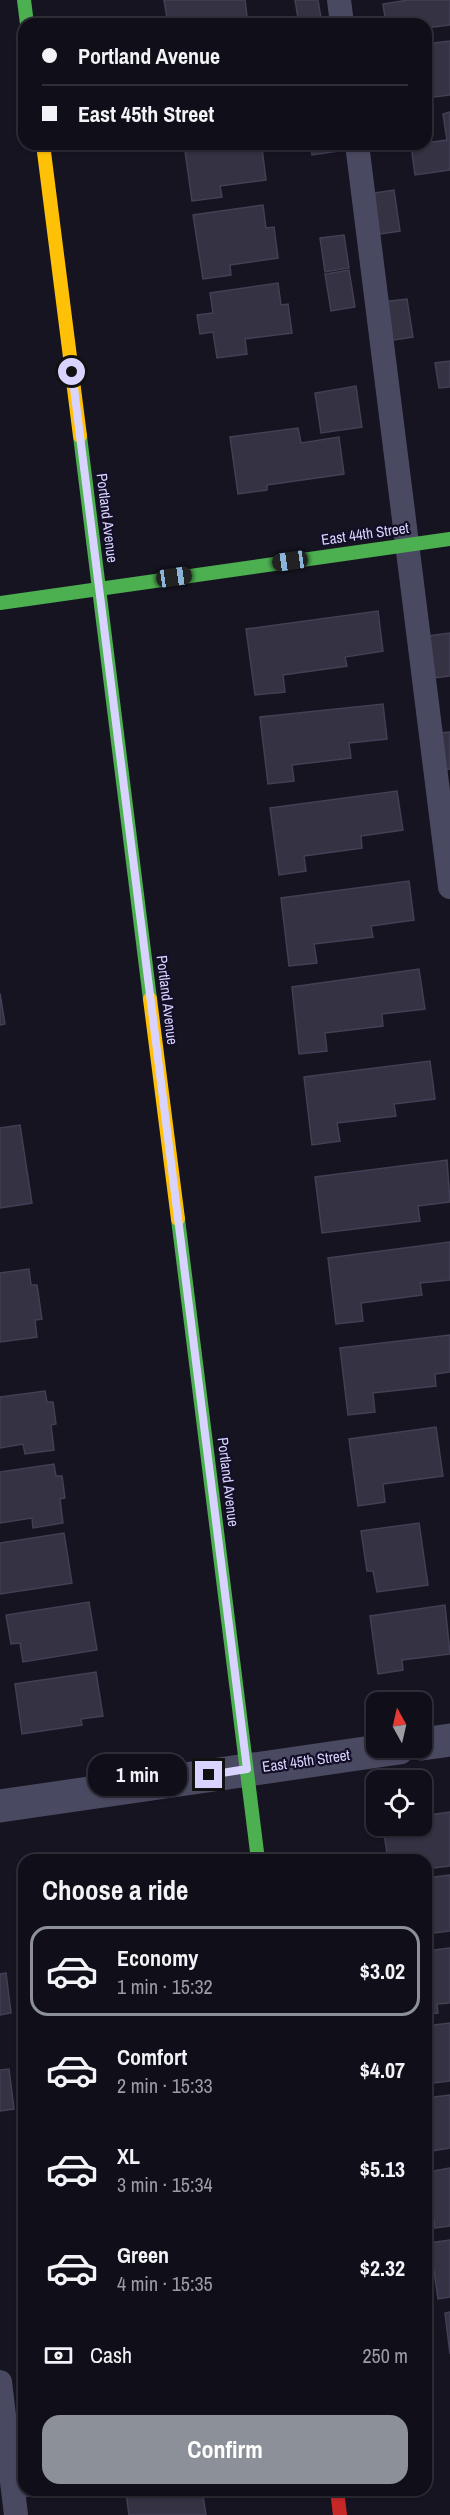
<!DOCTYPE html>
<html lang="en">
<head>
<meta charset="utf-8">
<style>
  body { margin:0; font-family:"Archivo Narrow",sans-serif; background:#191822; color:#f1f3f6; height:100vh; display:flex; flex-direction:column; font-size:22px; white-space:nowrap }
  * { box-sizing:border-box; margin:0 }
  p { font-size:20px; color:#9c9ca2 }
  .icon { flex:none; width:33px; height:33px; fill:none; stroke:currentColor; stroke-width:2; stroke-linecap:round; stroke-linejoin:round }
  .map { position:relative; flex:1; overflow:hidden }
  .side { position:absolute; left:18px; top:1854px; width:414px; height:642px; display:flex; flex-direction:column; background:#100f19; border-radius:18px; box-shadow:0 2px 4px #0004,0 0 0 2px #302f38 }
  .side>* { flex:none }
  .guide { position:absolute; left:18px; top:18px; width:414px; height:132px; border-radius:18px; box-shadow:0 2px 4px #0004,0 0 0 2px #302f38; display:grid; align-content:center; height:132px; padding:0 24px; background:#100f19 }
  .needle { width:39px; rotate:352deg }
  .buttons { position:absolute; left:366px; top:1692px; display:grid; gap:12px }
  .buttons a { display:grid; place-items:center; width:66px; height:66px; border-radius:12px; background:#100f19; box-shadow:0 2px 4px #0004,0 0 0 2px #302f38; font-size:30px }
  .end { position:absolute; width:27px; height:27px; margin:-14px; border:8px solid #d9d4ff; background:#111; box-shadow:0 0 0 3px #111 }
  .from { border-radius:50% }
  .bubble { position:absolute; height:42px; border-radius:18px; background:#100f19; box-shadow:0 2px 4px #0004,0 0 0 2px #302f38; font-size:20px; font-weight:800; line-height:42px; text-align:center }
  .car { position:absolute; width:18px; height:36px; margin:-18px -9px; border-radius:8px; box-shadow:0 0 4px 2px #0007; background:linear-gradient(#222 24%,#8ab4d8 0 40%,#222 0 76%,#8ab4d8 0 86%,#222 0) }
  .guide b { display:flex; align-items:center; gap:21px; height:57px; font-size:22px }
  .guide b+b { border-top:2px solid #302f38 }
  .guide i { width:15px; height:15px; background:#f1f3f6 }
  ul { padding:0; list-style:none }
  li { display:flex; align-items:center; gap:18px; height:90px; margin:0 12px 9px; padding:0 12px; border:3px solid transparent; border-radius:18px }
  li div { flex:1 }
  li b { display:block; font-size:22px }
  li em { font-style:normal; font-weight:800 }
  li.current { border-color:#8c9099 }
  li>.icon { width:54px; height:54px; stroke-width:1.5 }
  h2 { padding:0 24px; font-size:27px; line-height:72px }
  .pay { display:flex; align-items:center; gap:15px; height:66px; padding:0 24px; font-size:22px }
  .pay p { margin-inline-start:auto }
  .action { display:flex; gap:12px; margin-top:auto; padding:12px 24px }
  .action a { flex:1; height:69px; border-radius:18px; background:#8c9099; color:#fff; font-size:24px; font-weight:800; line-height:69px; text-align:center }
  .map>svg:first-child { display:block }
</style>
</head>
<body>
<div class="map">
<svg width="450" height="2515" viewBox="0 0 450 2515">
  <rect width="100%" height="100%" fill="#161421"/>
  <!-- building -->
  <g fill="#343243" stroke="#433f54" stroke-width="1.5">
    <polygon points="164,0 245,0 248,24 168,24"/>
    <polygon points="295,0 318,0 322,24 299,24"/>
    <polygon points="408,0 450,0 450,25 426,28 426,24 386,24 383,4"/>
    <polygon points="450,41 450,95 426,98 426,44"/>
    <polygon points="450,112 450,170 415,175 411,145 447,140 443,114"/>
    <polygon points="184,144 254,144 255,149 262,148 266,180 220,186 222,197 192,201"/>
    <polygon points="311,144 337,144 338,151 312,155"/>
    <polygon points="394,190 400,231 374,235 368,194"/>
    <polygon points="263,205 266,228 274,227 278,258 230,265 231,275 203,279 193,215"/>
    <polygon points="344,235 349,268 325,272 320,238"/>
    <polygon points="349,270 355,307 331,311 325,274"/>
    <polygon points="278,283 281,305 288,304 292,333 245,339 247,354 217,358 213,332 200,334 197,315 213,313 210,293"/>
    <polygon points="407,299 413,337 387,341 382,302"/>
    <polygon points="450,361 450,387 439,388 435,363"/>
    <polygon points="356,386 362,427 321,433 315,393"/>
    <polygon points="298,428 301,443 339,437 344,474 267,485 267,490 238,494 230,437"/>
    <polygon points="378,611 383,651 345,657 347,666 283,675 285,692 255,695 246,629"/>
    <polygon points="450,633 450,676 434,678 428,636"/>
    <polygon points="383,704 387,739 349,743 351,758 292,765 294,781 268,784 260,717"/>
    <polygon points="450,732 450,769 446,770 440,733"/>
    <polygon points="397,791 403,830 361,836 362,848 304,856 306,871 279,875 270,808"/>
    <polygon points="409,881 414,920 371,926 373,937 314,944 317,963 289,966 281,898"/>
    <polygon points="419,969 425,1009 382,1014 383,1026 325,1033 327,1051 299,1054 292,987"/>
    <polygon points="0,993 5,1024 0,1025"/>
    <polygon points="430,1061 435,1099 394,1104 396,1116 337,1123 340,1141 312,1145 304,1077"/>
    <polygon points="20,1125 32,1203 0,1208 0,1128"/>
    <polygon points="447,1160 450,1202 418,1206 420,1221 322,1233 315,1177"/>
    <polygon points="450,1242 450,1280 420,1283 422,1295 361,1303 363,1321 336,1324 328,1258"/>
    <polygon points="29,1269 31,1285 37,1285 42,1319 35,1320 37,1337 0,1342 0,1273"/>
    <polygon points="450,1335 450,1372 435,1374 436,1386 373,1393 375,1412 348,1415 340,1348"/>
    <polygon points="45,1391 47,1402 53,1402 56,1424 51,1425 54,1450 25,1454 23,1444 0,1448 0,1397"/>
    <polygon points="436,1427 443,1476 383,1484 385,1502 358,1506 349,1439"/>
    <polygon points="54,1464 56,1476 62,1476 65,1498 60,1499 63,1523 33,1528 32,1518 0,1523 0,1472"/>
    <polygon points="419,1523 428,1585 377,1592 373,1571 367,1571 361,1531"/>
    <polygon points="64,1533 72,1583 0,1594 0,1543"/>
    <polygon points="89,1602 97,1650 23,1662 20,1643 11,1644 6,1615"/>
    <polygon points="445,1605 450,1654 402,1660 403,1670 378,1674 370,1616"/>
    <polygon points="96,1672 103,1716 81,1719 82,1725 22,1734 15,1684"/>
    <polygon points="450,1812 450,1866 426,1869 426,1860 388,1860 383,1826 422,1826 422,1816"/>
    <polygon points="450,1875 450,1931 426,1934 426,1878"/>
    <polygon points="450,1948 450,2003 437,2004 438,2013 426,2014 426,1951"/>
    <polygon points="6,1973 11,2013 0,2015 0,1974"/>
    <polygon points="450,2023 450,2081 426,2084 426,2026"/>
    <polygon points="9,2069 14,2109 0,2111 0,2070"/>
    <polygon points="450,2095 450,2148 426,2152 426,2098"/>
    <polygon points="450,2168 450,2226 435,2228 427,2172"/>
    <polygon points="450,2240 450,2297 438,2299 430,2243"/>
    <polygon points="450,2312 450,2354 445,2313"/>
    <polygon points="24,2459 24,2490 62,2491 23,2497 19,2460"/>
    <polygon points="143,2490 202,2490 206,2515 129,2515 126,2493"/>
  </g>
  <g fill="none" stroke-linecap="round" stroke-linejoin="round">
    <!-- lane -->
    <g stroke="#4a4962" stroke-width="24">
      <polyline points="339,0 342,24"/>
      <polyline points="357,144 450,887"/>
      <polyline points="0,2382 16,2515"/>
    </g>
    <!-- street -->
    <g stroke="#4a4962" stroke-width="33">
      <polyline points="422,1744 450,1740"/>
      <polyline points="0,1806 399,1748"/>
    </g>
    <!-- fast -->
    <g stroke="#4caf50" stroke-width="14">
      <polyline points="24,0 27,24"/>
      <polyline points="80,436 150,999"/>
      <polyline points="0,603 450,539"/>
      <polyline points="178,1219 258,1860"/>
    </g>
    <!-- slow -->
    <g stroke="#ffc107" stroke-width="14">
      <polyline points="43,144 80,436"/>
      <polyline points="150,999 178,1219"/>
    </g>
    <!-- jam -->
    <polyline stroke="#c62828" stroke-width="14" points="337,2490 340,2515"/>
  </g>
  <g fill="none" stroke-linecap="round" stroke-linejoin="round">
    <!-- route -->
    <polyline stroke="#d9d4ff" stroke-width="8" points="72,372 247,1769 209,1775"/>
  </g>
  <g text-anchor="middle" stroke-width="4.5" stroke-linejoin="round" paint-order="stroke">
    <!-- street labels -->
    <g font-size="15" fill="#d9d4ff" stroke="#130f26">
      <text transform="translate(107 518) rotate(83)" y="5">Portland Avenue</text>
      <text transform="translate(365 534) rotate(-8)" y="5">East 44th Street</text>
      <text transform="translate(167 1000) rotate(83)" y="5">Portland Avenue</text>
      <text transform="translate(228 1482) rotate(83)" y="5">Portland Avenue</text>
      <text transform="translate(306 1761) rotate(-8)" y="5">East 45th Street</text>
    </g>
  </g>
</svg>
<div class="buttons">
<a><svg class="needle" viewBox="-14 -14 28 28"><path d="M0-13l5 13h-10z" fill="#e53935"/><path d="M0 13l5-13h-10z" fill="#9c9ca2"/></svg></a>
<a><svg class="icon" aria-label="locate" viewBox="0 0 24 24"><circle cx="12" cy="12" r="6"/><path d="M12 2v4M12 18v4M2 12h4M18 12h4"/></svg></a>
</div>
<i class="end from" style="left:72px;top:372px"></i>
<i class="end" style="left:209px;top:1775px"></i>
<div class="bubble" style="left:88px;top:1754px;width:99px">1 min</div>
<i class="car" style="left:290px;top:561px;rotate:262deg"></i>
<i class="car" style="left:174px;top:577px;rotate:82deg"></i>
<div class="guide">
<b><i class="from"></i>Portland Avenue</b>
<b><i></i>East 45th Street</b>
</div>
<section class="side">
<h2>Choose a ride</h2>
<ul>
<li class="current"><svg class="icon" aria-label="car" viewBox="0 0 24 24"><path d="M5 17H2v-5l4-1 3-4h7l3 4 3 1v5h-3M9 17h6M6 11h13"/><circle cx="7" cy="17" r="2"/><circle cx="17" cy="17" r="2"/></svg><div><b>Economy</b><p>1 min · 15:32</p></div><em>$3.02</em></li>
<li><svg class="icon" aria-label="car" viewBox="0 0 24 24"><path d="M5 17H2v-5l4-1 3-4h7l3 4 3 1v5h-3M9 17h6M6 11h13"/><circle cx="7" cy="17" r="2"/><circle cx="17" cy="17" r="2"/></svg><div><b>Comfort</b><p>2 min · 15:33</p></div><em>$4.07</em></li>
<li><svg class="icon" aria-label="car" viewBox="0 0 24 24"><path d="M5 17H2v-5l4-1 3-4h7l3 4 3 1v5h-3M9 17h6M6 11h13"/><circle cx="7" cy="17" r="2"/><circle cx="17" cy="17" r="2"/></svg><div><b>XL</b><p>3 min · 15:34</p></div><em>$5.13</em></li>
<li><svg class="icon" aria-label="car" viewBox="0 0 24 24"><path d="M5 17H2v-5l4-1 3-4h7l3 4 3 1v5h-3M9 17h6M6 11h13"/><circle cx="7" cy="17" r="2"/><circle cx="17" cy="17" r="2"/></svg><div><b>Green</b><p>4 min · 15:35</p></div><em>$2.32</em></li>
</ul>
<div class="pay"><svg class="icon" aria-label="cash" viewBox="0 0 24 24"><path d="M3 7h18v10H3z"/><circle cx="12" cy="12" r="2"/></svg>Cash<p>250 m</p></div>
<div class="action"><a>Confirm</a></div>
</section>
</div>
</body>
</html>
